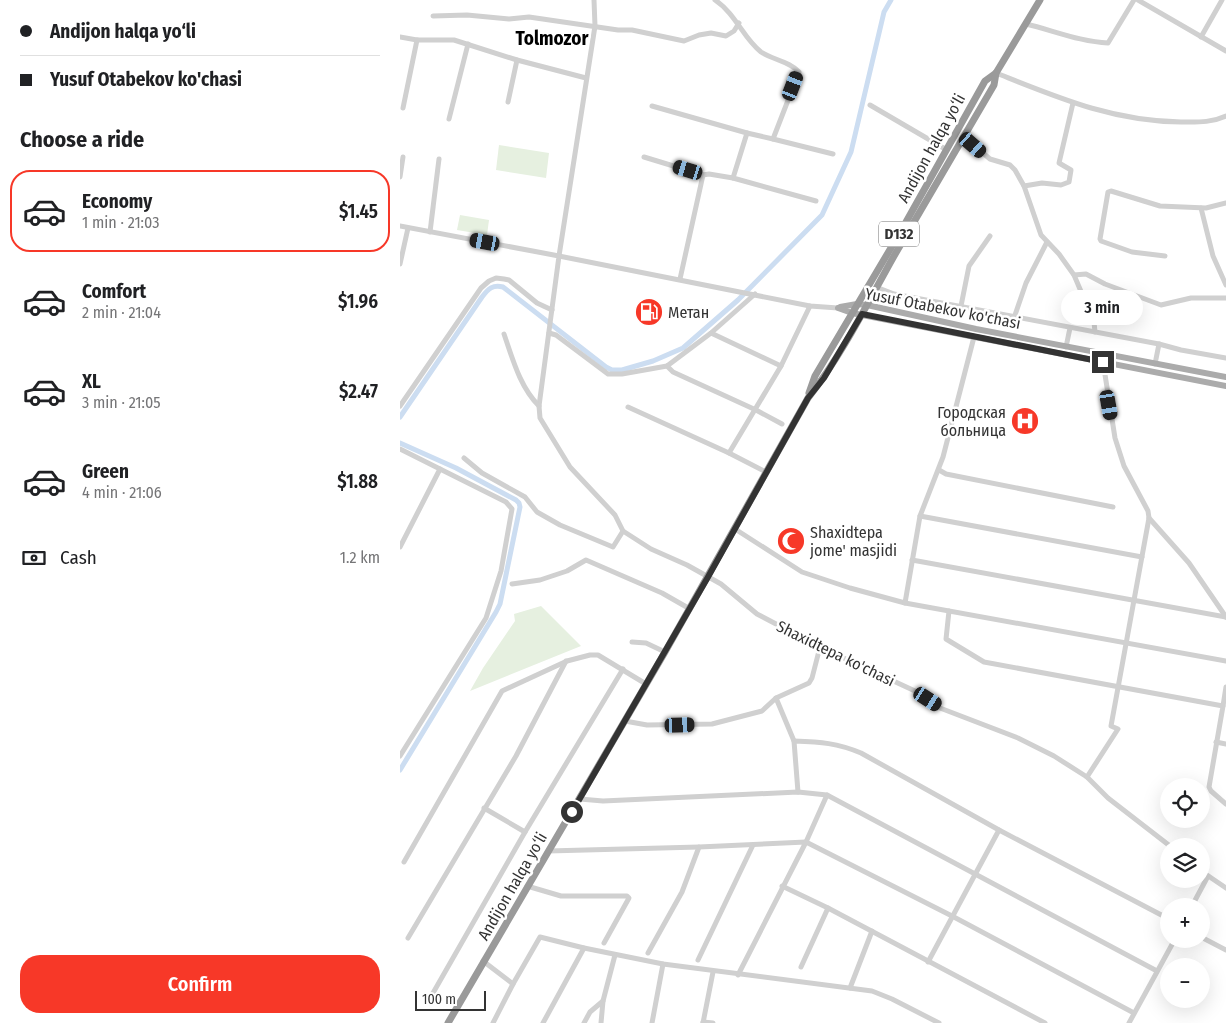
<!DOCTYPE html>
<html lang="en">
<head>
<meta charset="utf-8">
<style>
  body { margin:0; font-family:"Fira Sans Condensed",sans-serif; background:#f2f2f2; color:#202124; height:100vh; display:flex; flex-direction:column; font-size:19px; white-space:nowrap }
  * { box-sizing:border-box; margin:0 }
  p { font-size:16px; color:#757577 }
  .icon { flex:none; width:28px; height:28px; fill:none; stroke:currentColor; stroke-width:2; stroke-linecap:round; stroke-linejoin:round }
  .map { position:relative; flex:1; overflow:hidden }
  .drawer { display:flex; flex-direction:column; background:#fff; width:400px }
  .drawer>* { flex:none }
  .hud { display:grid; align-content:center; height:110px; padding:0 20px; background:#fff }
  .tools { position:absolute; left:760px; top:778px; display:grid; gap:10px }
  .tools a { display:grid; place-items:center; width:50px; height:50px; border-radius:50%; background:#fff; box-shadow:0 5px 20px #0002; font-size:25px }
  .scale { position:absolute; left:15px; bottom:12px; width:71px; box-sizing:border-box; padding-left:5px; border:2px solid #333; border-top:0; font-size:14px; line-height:18px; white-space:nowrap; color:#333; -webkit-text-stroke:4px #fff; paint-order:stroke }
  .end { position:absolute; width:22px; height:22px; margin:-11px; border:6px solid #333; background:#fff; box-shadow:0 0 0 2px #fff }
  .from { border-radius:50% }
  .bubble { position:absolute; height:35px; border-radius:18px; background:#fff; box-shadow:0 5px 20px #0002; font-size:16px; font-weight:600; line-height:35px; text-align:center }
  .car { position:absolute; width:15px; height:30px; margin:-15px -8px; border-radius:6px; box-shadow:0 0 4px 1px #0007; background:linear-gradient(#222 24%,#8ab4d8 0 40%,#222 0 76%,#8ab4d8 0 86%,#222 0) }
  .hud b { display:flex; align-items:center; gap:18px; height:48px; font-size:19px }
  .hud b+b { border-top:1px solid #e0e0e0 }
  .hud i { width:12px; height:12px; background:#202124 }
  ul { padding:0; list-style:none }
  li { display:flex; align-items:center; gap:15px; height:82px; margin:0 10px 8px; padding:0 10px; border:2px solid transparent; border-radius:20px }
  li div { flex:1 }
  li b { display:block; font-size:19px }
  li em { font-style:normal; font-weight:600 }
  li.selected { border-color:#f73828 }
  li>.icon { width:45px; height:45px; stroke-width:1.5 }
  h2 { padding:0 20px; font-size:22px; line-height:60px }
  .pay { display:flex; align-items:center; gap:12px; height:55px; padding:0 20px; font-size:19px }
  .pay p { margin-inline-start:auto }
  .action { display:flex; gap:10px; margin-top:auto; padding:10px 20px }
  .action a { flex:1; height:58px; border-radius:20px; background:#f73828; color:#fff; font-size:20px; font-weight:600; line-height:58px; text-align:center }
  main { display:flex; flex:1; min-height:0 }
  .map>svg:first-child { display:block }
</style>
</head>
<body>
<main>
<section class="drawer">
<div class="hud">
<b><i class="from"></i>Andijon halqa yo‘li</b>
<b><i></i>Yusuf Otabekov ko'chasi</b>
</div>
<h2>Choose a ride</h2>
<ul>
<li class="selected"><svg class="icon" aria-label="car" viewBox="0 0 24 24"><path d="M5 17H2v-5l4-1 3-4h7l3 4 3 1v5h-3M9 17h6M6 11h13"/><circle cx="7" cy="17" r="2"/><circle cx="17" cy="17" r="2"/></svg><div><b>Economy</b><p>1 min · 21:03</p></div><em>$1.45</em></li>
<li><svg class="icon" aria-label="car" viewBox="0 0 24 24"><path d="M5 17H2v-5l4-1 3-4h7l3 4 3 1v5h-3M9 17h6M6 11h13"/><circle cx="7" cy="17" r="2"/><circle cx="17" cy="17" r="2"/></svg><div><b>Comfort</b><p>2 min · 21:04</p></div><em>$1.96</em></li>
<li><svg class="icon" aria-label="car" viewBox="0 0 24 24"><path d="M5 17H2v-5l4-1 3-4h7l3 4 3 1v5h-3M9 17h6M6 11h13"/><circle cx="7" cy="17" r="2"/><circle cx="17" cy="17" r="2"/></svg><div><b>XL</b><p>3 min · 21:05</p></div><em>$2.47</em></li>
<li><svg class="icon" aria-label="car" viewBox="0 0 24 24"><path d="M5 17H2v-5l4-1 3-4h7l3 4 3 1v5h-3M9 17h6M6 11h13"/><circle cx="7" cy="17" r="2"/><circle cx="17" cy="17" r="2"/></svg><div><b>Green</b><p>4 min · 21:06</p></div><em>$1.88</em></li>
</ul>
<div class="pay"><svg class="icon" aria-label="cash" viewBox="0 0 24 24"><path d="M3 7h18v10H3z"/><circle cx="12" cy="12" r="2"/></svg>Cash<p>1.2 km</p></div>
<div class="action"><a>Confirm</a></div>
</section>
<div class="map">
<svg width="826" height="1023" viewBox="0 0 826 1023">
  <rect width="100%" height="100%" fill="#fff"/>
  <!-- green -->
  <g fill="#e6f0e0">
    <polygon points="99,145 149,153 146,178 96,170"/>
    <polygon points="60,215 89,220 87,235 57,230"/>
    <polygon points="141,606 181,646 70,691 83,668 115,621 114,614"/>
  </g>
  <g fill="none" stroke-linecap="round" stroke-linejoin="round">
    <!-- canal -->
    <g stroke="#ccddf1" stroke-width="5">
      <path d="M0,417L82,297C88,289 93,284 103,287L206,367L212,370H222L253,361L283,348L338,300L422,215L451,152L484,12L491,0"/>
      <polyline points="0,443 56,468 116,500 119,503 120,507 100,604 96,612 0,770"/>
    </g>
    <!-- minor -->
    <g stroke="#d0d0d0" stroke-width="5">
      <polyline points="194,0 195,26 159,256 410,306 438,308"/>
      <polyline points="738,0 826,51"/>
      <polyline points="33,16 67,15 109,19 129,17 218,30 232,30 284,41 299,35 311,33 326,36 334,31 339,23"/>
      <path d="M626,24C652,30 681,42 708,43L734,0"/>
      <polyline points="0,37 17,40 54,40 117,60 186,78"/>
      <polyline points="801,37 822,0"/>
      <path d="M596,73C659,98 712,121 781,122C797,122 811,123 826,116"/>
      <polyline points="108,102 117,60"/>
      <polyline points="470,105 547,150"/>
      <polyline points="252,106 347,133"/>
      <polyline points="3,108 17,40"/>
      <polyline points="49,119 68,44"/>
      <polyline points="564,137 590,159 610,165 615,170 624,186 641,235 659,254 674,275 694,322 695,332"/>
      <polyline points="373,139 433,154"/>
      <polyline points="244,157 303,175"/>
      <polyline points="0,177 3,157"/>
      <polyline points="333,178 416,201"/>
      <polyline points="624,186 642,183 661,185 669,182 671,170 659,163 673,103"/>
      <polyline points="801,208 813,256 826,285"/>
      <polyline points="0,226 159,256 139,406 140,418 170,467 215,515 223,531 251,549 287,565 321,584 357,614 420,647 515,691 540,708 618,738 654,756 687,777 708,798 770,846"/>
      <polyline points="30,232 39,159"/>
      <polyline points="765,256 732,252 701,241 700,239 708,192 711,191 760,206 806,208 826,203"/>
      <polyline points="0,264 8,228"/>
      <polyline points="674,275 686,274 705,284 761,305 791,298 826,298"/>
      <path d="M280,279L303,175L309,174L333,178L347,133L373,139L399,72C389,61 373,60 361,52C343,38 336,14 315,0"/>
      <polyline points="476,287 494,294 759,344 781,350 826,358"/>
      <polyline points="561,306 569,266 590,236"/>
      <polyline points="614,318 626,283 647,242"/>
      <polyline points="149,333 156,335 208,374 222,374 267,366 311,333 355,294"/>
      <polyline points="311,333 381,366"/>
      <path d="M104,334C113,360 120,387 139,406"/>
      <polyline points="666,347 670,328"/>
      <polyline points="755,364 759,344"/>
      <polyline points="267,366 273,372 356,410 382,424"/>
      <polyline points="0,406 81,288 89,281 96,278 104,279 109,280 137,303 152,310"/>
      <polyline points="228,407 329,453"/>
      <polyline points="0,449 40,469 0,547"/>
      <polyline points="64,458 82,473 125,497 137,512 160,525 213,547 223,531"/>
      <polyline points="539,470 546,474 713,507"/>
      <polyline points="366,472 329,453 381,366 410,306"/>
      <polyline points="520,516 742,557"/>
      <polyline points="749,518 789,563 826,617"/>
      <polyline points="335,529 402,572 450,588 505,603 826,661"/>
      <polyline points="512,560 826,617"/>
      <polyline points="112,584 140,580 167,571 186,560 262,593 290,609"/>
      <polyline points="505,603 520,516 543,457 574,337"/>
      <polyline points="549,611 546,639 584,662 823,706 809,787 811,791 826,804"/>
      <polyline points="232,642 246,643 265,652"/>
      <polyline points="376,698 394,741"/>
      <polyline points="823,706 826,687"/>
      <polyline points="225,721 247,725 312,724 362,711 376,698 409,683 412,678 420,647"/>
      <polyline points="816,742 826,744"/>
      <polyline points="0,756 86,618 101,571 112,509 106,502 40,469"/>
      <polyline points="687,777 718,729 711,726 749,518 748,511 724,466 715,438 703,362"/>
      <path d="M398,792L394,741C421,742 437,743 461,753L599,830L769,919"/>
      <polyline points="180,799 203,801 398,792 427,795 757,971"/>
      <polyline points="84,808 125,832"/>
      <polyline points="148,851 299,847 406,842 552,916 734,1013"/>
      <polyline points="4,862 102,691 167,661 190,655 198,655 246,684"/>
      <polyline points="801,871 826,888"/>
      <polyline points="127,886 161,896 227,896 229,898 204,943"/>
      <polyline points="382,886 428,908 645,1023"/>
      <polyline points="792,906 808,876"/>
      <polyline points="801,937 826,950"/>
      <polyline points="8,938 116,756 166,661"/>
      <polyline points="248,953 282,892 299,847"/>
      <polyline points="298,960 353,845"/>
      <polyline points="83,961 113,984 93,1023"/>
      <polyline points="528,962 599,830"/>
      <polyline points="401,967 428,908"/>
      <polyline points="338,975 406,842 427,795"/>
      <polyline points="113,984 140,937 184,948 263,964 472,991 492,999 539,1023"/>
      <polyline points="450,988 472,931"/>
      <polyline points="29,1000 125,832 223,669"/>
      <polyline points="203,1001 215,955"/>
      <polyline points="303,1022 313,1023"/>
      <polyline points="143,1023 184,948"/>
      <polyline points="184,1023 190,1012 203,1001 201,1023"/>
      <polyline points="252,1023 263,964"/>
      <polyline points="303,1023 313,972"/>
      <polyline points="729,1023 775,939"/>
    </g>
    <!-- major -->
    <g stroke="#ababab" stroke-width="6">
      <polyline points="440,307 457,304 467,305 576,329 826,377"/>
      <polyline points="438,308 452,313 826,386"/>
    </g>
    <!-- highway -->
    <g stroke="#9a9a9a" stroke-width="7">
      <polyline points="409,393 415,376 501,231 585,81 596,73 640,0"/>
      <path d="M48,1023L265,652L408,398C442,355 467,304 494,256C527,199 561,142 594,85L596,73"/>
    </g>
  </g>
  <g fill="none" stroke-linecap="round" stroke-linejoin="round">
    <!-- route -->
    <polyline stroke="#333" stroke-width="6" points="172,812 308,577 408,398 424,378 462,314 703,362"/>
  </g>
  <!-- icons -->
  <defs>
    <symbol id="fuel-disc" viewBox="-11 -11 22 22"><circle r="9.5" fill="#f73828" stroke="#fff"/><path d="M-5.5-6h7V0h2V4h1.3V-2.5L3-4.5l.8-.8L6-3V5H2.5V1h-1V6h-7ZM-4.2-4.7v3.2H.2V-4.7Z" fill="#fff"/></symbol>
    <symbol id="hospital-disc" viewBox="-11 -11 22 22"><circle r="9.5" fill="#f73828" stroke="#fff"/><path d="M-5-5h3v3.5h4V-5h3V5h-3V1.5h-4V5h-3Z" fill="#fff"/></symbol>
    <symbol id="mosque-disc" viewBox="-11 -11 22 22"><circle r="9.5" fill="#f73828" stroke="#fff"/><path d="M3.5-4.9A6 6 0 1 0 3.5 4.9A5 5 0 1 1 3.5-4.9Z" fill="#fff"/></symbol>
  </defs>
  <g fill-rule="evenodd">
    <use href="#fuel-disc" x="233" y="296" width="32" height="32"/>
    <use href="#hospital-disc" x="609" y="405" width="32" height="32"/>
    <use href="#mosque-disc" x="375" y="525" width="32" height="32"/>
  </g>
  <g text-anchor="middle" stroke-width="5" stroke-linejoin="round" paint-order="stroke">
    <!-- shield labels -->
    <rect fill="#fff" stroke="#707070" stroke-width="1" x="479" y="221.5" width="40" height="25" rx="4"/>
    <g font-size="15" font-weight="bold" fill="#333">
      <text x="499" y="239">D132</text>
    </g>
    <!-- street labels -->
    <g font-size="16" fill="#333" stroke="#fff">
      <text transform="translate(531 148) rotate(-61)" y="6">Andijon halqa yo‘li</text>
      <text transform="translate(543 308) rotate(11)" y="6">Yusuf Otabekov ko'chasi</text>
      <text transform="translate(436 653) rotate(26)" y="6">Shaxidtepa ko'chasi</text>
      <text transform="translate(112 886) rotate(-60)" y="6">Andijon halqa yo‘li</text>
    </g>
    <!-- poi labels -->
    <g font-size="16" fill="#333" stroke="#fff" text-anchor="start">
      <text x="268" y="318">Метан</text>
      <text x="606" y="418" text-anchor="end">Городская<tspan x="606" dy="18">больница</tspan></text>
      <text x="410" y="538">Shaxidtepa<tspan x="410" dy="18">jome' masjidi</tspan></text>
    </g>
    <!-- quarter labels -->
    <g font-size="19" font-weight="bold" fill="#000" stroke="#fff">
      <text x="152" y="45">Tolmozor</text>
    </g>
  </g>
</svg>
<div class="tools">
<a><svg class="icon" aria-label="locate" viewBox="0 0 24 24"><circle cx="12" cy="12" r="6"/><path d="M12 2v4M12 18v4M2 12h4M18 12h4"/></svg></a>
<a><svg class="icon" aria-label="layers" viewBox="0 0 24 24"><path d="M12 4l9 5-9 5-9-5zM3 14l9 5 9-5"/></svg></a>
<a>+</a>
<a>−</a>
</div>
<div class="scale">100 m</div>
<i class="end from" style="left:172px;top:812px"></i>
<i class="end" style="left:703px;top:362px"></i>
<div class="bubble" style="left:661px;top:290px;width:82px">3 min</div>
<i class="car" style="left:393px;top:86px;rotate:21deg"></i>
<i class="car" style="left:573px;top:145px;rotate:131deg"></i>
<i class="car" style="left:288px;top:170px;rotate:287deg"></i>
<i class="car" style="left:85px;top:242px;rotate:280deg"></i>
<i class="car" style="left:709px;top:405px;rotate:170deg"></i>
<i class="car" style="left:528px;top:699px;rotate:123deg"></i>
<i class="car" style="left:280px;top:725px;rotate:88deg"></i>
</div>
</main>
</body>
</html>
